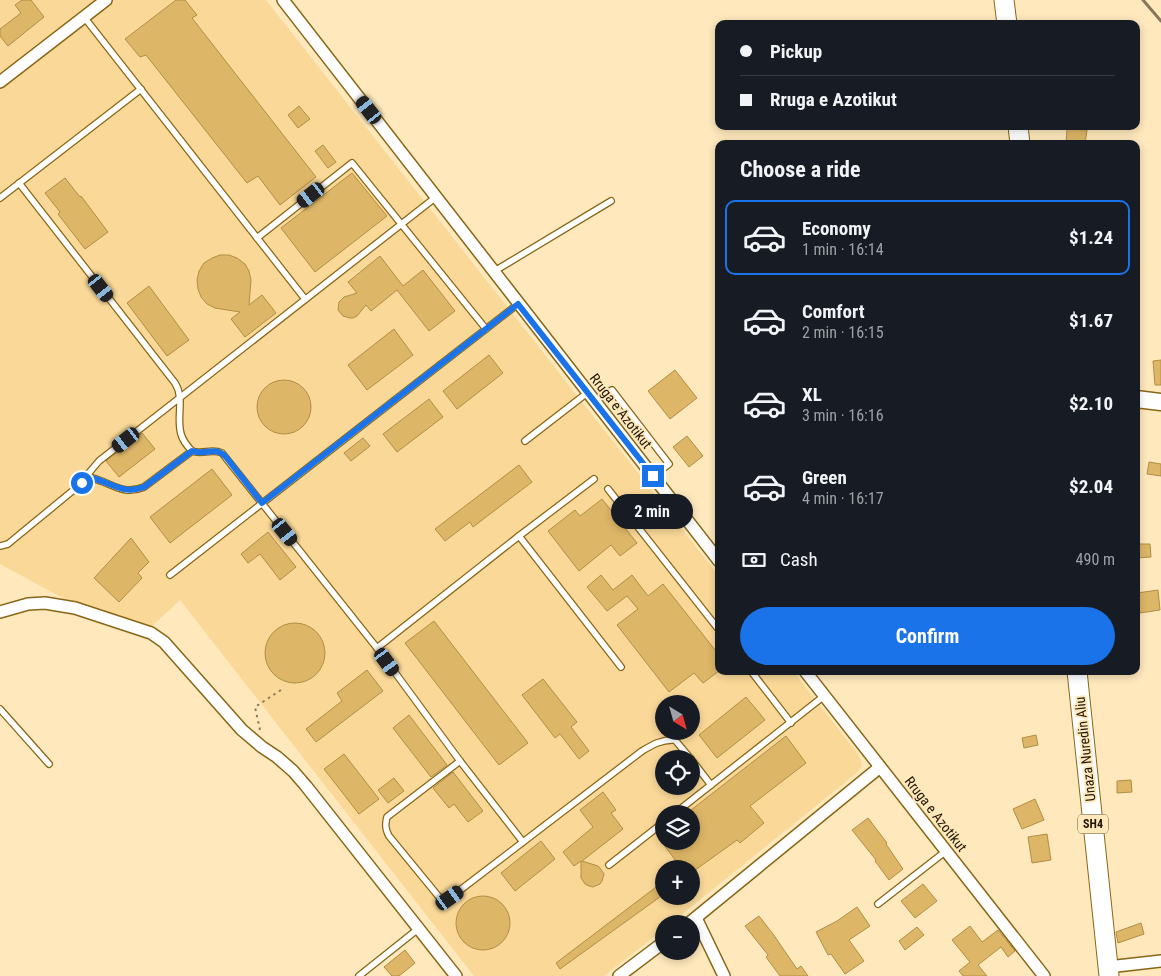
<!DOCTYPE html>
<html lang="en">
<head>
<meta charset="utf-8">
<style>
  body { margin:0; font-family:"Roboto Condensed",sans-serif; background:#20242c; color:#f1f3f6; height:100vh; display:flex; flex-direction:column; font-size:19px; white-space:nowrap }
  * { box-sizing:border-box; margin:0 }
  p { font-size:16px; color:#9ea1a6 }
  .icon { flex:none; width:28px; height:28px; fill:none; stroke:currentColor; stroke-width:2; stroke-linecap:round; stroke-linejoin:round }
  .map { position:relative; flex:1; overflow:hidden }
  .panel { position:absolute; left:715px; top:140px; width:425px; height:535px; display:flex; flex-direction:column; background:#171b24; border-radius:10px; box-shadow:0 2px 8px #0003 }
  .panel>* { flex:none }
  .top-card { position:absolute; left:715px; top:20px; width:425px; height:110px; border-radius:10px; box-shadow:0 2px 8px #0003; display:grid; align-content:center; height:110px; padding:0 25px; background:#171b24 }
  .needle { width:32px; rotate:143deg }
  .fabs { position:absolute; left:655px; top:695px; display:grid; gap:10px }
  .fabs a { display:grid; place-items:center; width:45px; height:45px; border-radius:50%; background:#171b24; box-shadow:0 2px 8px #0003; font-size:25px }
  .end { position:absolute; width:22px; height:22px; margin:-11px; border:6px solid #1a73e8; background:#fff; box-shadow:0 0 0 2px #fff }
  .from { border-radius:50% }
  .bubble { position:absolute; height:35px; border-radius:18px; background:#171b24; box-shadow:0 2px 8px #0003; font-size:16px; font-weight:700; line-height:35px; text-align:center }
  .car { position:absolute; width:15px; height:30px; margin:-15px -8px; border-radius:6px; box-shadow:0 0 4px 1px #0007; background:linear-gradient(#222 24%,#8ab4d8 0 40%,#222 0 76%,#8ab4d8 0 86%,#222 0) }
  .top-card b { display:flex; align-items:center; gap:18px; height:48px; font-size:19px }
  .top-card b+b { border-top:1px solid #363941 }
  .top-card i { width:12px; height:12px; background:#f1f3f6 }
  ul { padding:0; list-style:none }
  li { display:flex; align-items:center; gap:15px; height:75px; margin:0 10px 8px; padding:0 15px; border:2px solid transparent; border-radius:10px }
  li div { flex:1 }
  li b { display:block; font-size:19px }
  li em { font-style:normal; font-weight:700 }
  li.active { border-color:#1a73e8 }
  li>.icon { width:45px; height:45px; stroke-width:1.5 }
  h2 { padding:0 25px; font-size:22px; line-height:60px }
  .pay { display:flex; align-items:center; gap:12px; height:55px; padding:0 25px; font-size:19px }
  .pay p { margin-inline-start:auto }
  .primary-button { display:flex; gap:10px; margin-top:auto; padding:10px 25px }
  .primary-button a { flex:1; height:58px; border-radius:30px; background:#1a73e8; color:#fff; font-size:20px; font-weight:700; line-height:58px; text-align:center }
  .map>svg:first-child { display:block }
</style>
</head>
<body>
<div class="map">
<svg width="1161" height="976" viewBox="0 0 1161 976">
  <rect width="100%" height="100%" fill="#fee8bc"/>
  <!-- built -->
  <path fill="#fad998" fill-rule="evenodd" d="M0,0H266L719,576V671H793L858,754L861,761L862,766L858,772L670,924H664V929L604,976H474L180,600L151,627L72,603L0,564ZM664,704H691V731H664ZM664,759H691V786H664ZM664,814H691V841H664ZM664,869H691V896H664Z"/>
  <!-- building -->
  <g fill="#ddb667" stroke="#b28e44">
    <polygon points="22,0 31,0 44,17 8,46 0,36 0,29 21,13 15,5"/>
    <polygon points="176,0 185,0 197,15 192,18 316,177 280,205 258,176 247,183 146,55 140,57 125,39"/>
    <polygon points="299,106 310,119 298,128 288,115"/>
    <polygon points="1067,129 1087,130 1085,144 1066,144"/>
    <polygon points="323,145 336,162 328,168 315,151"/>
    <polygon points="352,173 387,216 315,272 281,228"/>
    <polygon points="65,178 80,197 81,196 108,232 85,249 58,214 60,212 45,193"/>
    <polygon points="220,255 229,255 237,258 245,264 249,271 251,280 249,305 262,295 276,313 245,337 231,319 240,312 215,308 207,304 201,297 198,289 197,280 199,271 204,263 212,258"/>
    <polygon points="380,256 403,286 423,270 455,311 429,331 397,290 371,311 366,305 357,316 353,318 350,318 343,316 338,310 339,302 344,297 357,293 348,282"/>
    <polygon points="149,286 189,340 167,356 127,303"/>
    <polygon points="394,329 413,355 367,390 348,365"/>
    <polygon points="489,355 503,373 457,409 443,391"/>
    <polygon points="1161,360 1161,385 1155,385 1153,361"/>
    <polygon points="675,370 697,398 670,419 648,391"/>
    <circle cx="284" cy="407" r="27"/>
    <polygon points="429,399 443,417 397,452 383,434"/>
    <polygon points="142,433 155,449 119,477 106,461"/>
    <polygon points="687,436 703,456 689,467 673,447"/>
    <polygon points="363,438 370,446 351,461 344,453"/>
    <polygon points="1149,462 1161,464 1161,476 1147,474"/>
    <polygon points="519,465 532,482 473,527 470,522 445,541 435,529"/>
    <polygon points="212,469 232,495 170,543 150,517"/>
    <polygon points="602,499 637,543 620,556 611,545 579,571 548,531 575,510 580,516"/>
    <polygon points="268,532 296,567 280,580 260,554 248,563 241,554"/>
    <polygon points="131,538 149,562 138,573 142,578 119,602 94,578"/>
    <polygon points="1136,544 1150,544 1151,557 1136,558"/>
    <polygon points="601,575 613,590 632,575 648,596 663,584 719,655 719,671 703,683 694,673 669,692 617,625 638,609 627,596 607,611 587,587"/>
    <polygon points="1158,590 1160,610 1140,613 1137,593"/>
    <polygon points="434,621 528,743 499,765 405,643"/>
    <circle cx="295" cy="653" r="30"/>
    <polygon points="367,670 383,691 316,742 306,729 342,701 337,693"/>
    <polygon points="543,679 577,722 571,727 589,751 579,759 560,734 555,738 522,695"/>
    <polygon points="746,697 765,720 717,758 699,735"/>
    <polygon points="409,715 447,765 431,777 393,728"/>
    <polygon points="1036,735 1038,745 1024,748 1022,738"/>
    <polygon points="786,736 806,763 750,806 764,823 740,843 737,840 691,873 691,869 682,869 661,841 691,841 691,810"/>
    <polygon points="344,754 379,799 359,814 324,769"/>
    <polygon points="453,772 483,811 468,822 454,804 449,808 433,788"/>
    <polygon points="394,778 404,791 388,803 378,790"/>
    <polygon points="1131,780 1132,792 1117,793 1117,781"/>
    <polygon points="603,792 616,810 611,813 623,829 582,861 598,866 600,868 604,874 602,881 600,884 593,887 589,886 585,884 581,878 581,861 574,866 563,852 593,827 580,810"/>
    <polygon points="1035,799 1044,820 1022,829 1013,809"/>
    <polygon points="868,818 887,843 886,844 903,869 889,880 875,861 876,860 852,830"/>
    <polygon points="1047,834 1051,860 1032,863 1028,837"/>
    <polygon points="541,841 555,859 515,891 501,873"/>
    <polygon points="664,881 664,894 560,969 556,963"/>
    <polygon points="923,884 937,901 915,918 901,901"/>
    <circle cx="483" cy="923" r="27"/>
    <polygon points="857,907 870,926 849,940 864,961 845,974 831,954 828,955 816,932 837,921"/>
    <polygon points="759,916 773,934 797,969 801,966 808,976 780,976 766,957 768,955 745,926"/>
    <polygon points="1141,923 1144,934 1118,943 1116,932"/>
    <polygon points="970,926 982,942 998,930 1015,951 1008,957 1001,947 978,965 987,976 963,976 959,971 970,962 952,940"/>
    <polygon points="917,927 924,935 905,950 899,941"/>
    <polygon points="405,950 415,963 399,976 392,976 384,967"/>
  </g>
  <g fill="none" stroke-linecap="round" stroke-linejoin="round">
    <defs>
      <g id="lane">
        <polyline points="84,17 305,299"/>
        <path d="M19,183L175,383C185,399 176,417 181,434C183,441 187,446 192,451"/>
        <polyline points="0,198 141,89"/>
        <polyline points="257,238 352,163 486,329"/>
        <polyline points="493,272 611,201"/>
        <polyline points="594,401 612,390 669,464 653,476"/>
        <polyline points="525,441 587,393"/>
        <polyline points="87,479 88,474 99,461 436,197"/>
        <polyline points="608,489 719,630"/>
        <polyline points="519,536 621,667"/>
        <path d="M0,546L8,544L14,539L87,479L92,478C112,483 123,496 144,487L192,451C202,455 212,448 222,453L377,648L460,761L523,842"/>
        <polyline points="170,575 518,304"/>
        <polyline points="377,648 519,536 594,479"/>
        <polyline points="751,671 791,723"/>
        <polyline points="0,709 49,764"/>
        <polyline points="691,759 711,785"/>
        <path d="M460,761L387,817C385,824 385,829 389,836L439,897C448,900 452,896 459,891L642,751C652,745 662,739 675,740L691,759"/>
        <polyline points="674,814 824,696"/>
        <polyline points="609,865 664,822"/>
        <polyline points="878,904 946,851"/>
        <polyline points="359,976 418,929"/>
      </g>
      <g id="street">
        <polyline points="283,0 719,561"/>
        <polyline points="0,82 106,0"/>
        <polyline points="0,612 28,604 45,603 75,608 151,633 164,642 242,730 262,747 277,757 293,771 306,786 456,976"/>
        <polyline points="805,671 1044,976"/>
        <polyline points="696,918 724,976"/>
        <polyline points="688,924 880,767"/>
        <polyline points="1108,967 1161,961"/>
        <polyline points="619,976 664,942"/>
      </g>
      <polyline id="secondary" points="1136,399 1161,402"/>
      <g id="primary">
        <polyline points="1004,0 1007,24"/>
        <polyline points="1018,126 1020,144"/>
        <polyline points="1077,671 1109,976"/>
      </g>
    </defs>
    <!-- lane casing -->
    <use href="#lane" stroke="#886615" stroke-width="8"/>
    <!-- street casing -->
    <use href="#street" stroke="#886615" stroke-width="14"/>
    <!-- secondary casing -->
    <use href="#secondary" stroke="#886615" stroke-width="19"/>
    <!-- primary casing -->
    <use href="#primary" stroke="#886615" stroke-width="21"/>
    <!-- path -->
    <polyline stroke="#8c7c5c" stroke-width="2" stroke-dasharray="2.5 4" stroke-linecap="butt" points="260,730 255,707 284,688"/>
    <!-- lane -->
    <use href="#lane" stroke="#fff" stroke-width="5.5"/>
    <!-- street -->
    <use href="#street" stroke="#fff" stroke-width="11"/>
    <!-- secondary -->
    <use href="#secondary" stroke="#fff" stroke-width="16"/>
    <!-- primary -->
    <use href="#primary" stroke="#fff" stroke-width="19"/>
    <!-- rail -->
    <polyline stroke="#877758" stroke-width="3" points="1143,0 1161,21"/>
  </g>
  <g fill="none" stroke-linecap="round" stroke-linejoin="round">
    <!-- route -->
    <path stroke="#1a73e8" stroke-width="6" d="M82,483L87,479L92,478C112,483 123,495 144,487L192,451C205,456 215,445 226,457L262,503L518,304L653,476"/>
  </g>
  <g text-anchor="middle" stroke-width="4" stroke-linejoin="round" paint-order="stroke">
    <!-- shield labels -->
    <rect fill="#fee8bc" stroke="#635439" stroke-width="1" x="1078" y="814.5" width="30" height="19" rx="4"/>
    <g font-size="12" font-weight="bold" fill="#201501">
      <text x="1093" y="828">SH4</text>
    </g>
    <!-- street labels -->
    <g font-size="14" fill="#201501" stroke="#fee8bc">
      <text transform="translate(621 411) rotate(52)" y="5">Rruga e Azotikut</text>
      <text transform="translate(1085 749) rotate(-96)" y="5">Unaza Nuredin Aliu</text>
      <text transform="translate(936 814) rotate(52)" y="5">Rruga e Azotikut</text>
    </g>
  </g>
</svg>
<div class="fabs">
<a><svg class="needle" viewBox="-14 -14 28 28"><path d="M0-13l5 13h-10z" fill="#e53935"/><path d="M0 13l5-13h-10z" fill="#9ea1a6"/></svg></a>
<a><svg class="icon" aria-label="locate" viewBox="0 0 24 24"><circle cx="12" cy="12" r="6"/><path d="M12 2v4M12 18v4M2 12h4M18 12h4"/></svg></a>
<a><svg class="icon" aria-label="layers" viewBox="0 0 24 24"><path d="M12 4l9 5-9 5-9-5zM3 14l9 5 9-5"/></svg></a>
<a>+</a>
<a>−</a>
</div>
<i class="end from" style="left:82px;top:483px"></i>
<i class="end" style="left:653px;top:476px"></i>
<div class="bubble" style="left:611px;top:494px;width:82px">2 min</div>
<i class="car" style="left:369px;top:110px;rotate:322deg"></i>
<i class="car" style="left:311px;top:195px;rotate:232deg"></i>
<i class="car" style="left:101px;top:288px;rotate:142deg"></i>
<i class="car" style="left:126px;top:440px;rotate:232deg"></i>
<i class="car" style="left:285px;top:532px;rotate:141deg"></i>
<i class="car" style="left:387px;top:662px;rotate:144deg"></i>
<i class="car" style="left:450px;top:898px;rotate:55deg"></i>
<div class="top-card">
<b><i class="from"></i>Pickup</b>
<b><i></i>Rruga e Azotikut</b>
</div>
<section class="panel">
<h2>Choose a ride</h2>
<ul>
<li class="active"><svg class="icon" aria-label="car" viewBox="0 0 24 24"><path d="M5 17H2v-5l4-1 3-4h7l3 4 3 1v5h-3M9 17h6M6 11h13"/><circle cx="7" cy="17" r="2"/><circle cx="17" cy="17" r="2"/></svg><div><b>Economy</b><p>1 min · 16:14</p></div><em>$1.24</em></li>
<li><svg class="icon" aria-label="car" viewBox="0 0 24 24"><path d="M5 17H2v-5l4-1 3-4h7l3 4 3 1v5h-3M9 17h6M6 11h13"/><circle cx="7" cy="17" r="2"/><circle cx="17" cy="17" r="2"/></svg><div><b>Comfort</b><p>2 min · 16:15</p></div><em>$1.67</em></li>
<li><svg class="icon" aria-label="car" viewBox="0 0 24 24"><path d="M5 17H2v-5l4-1 3-4h7l3 4 3 1v5h-3M9 17h6M6 11h13"/><circle cx="7" cy="17" r="2"/><circle cx="17" cy="17" r="2"/></svg><div><b>XL</b><p>3 min · 16:16</p></div><em>$2.10</em></li>
<li><svg class="icon" aria-label="car" viewBox="0 0 24 24"><path d="M5 17H2v-5l4-1 3-4h7l3 4 3 1v5h-3M9 17h6M6 11h13"/><circle cx="7" cy="17" r="2"/><circle cx="17" cy="17" r="2"/></svg><div><b>Green</b><p>4 min · 16:17</p></div><em>$2.04</em></li>
</ul>
<div class="pay"><svg class="icon" aria-label="cash" viewBox="0 0 24 24"><path d="M3 7h18v10H3z"/><circle cx="12" cy="12" r="2"/></svg>Cash<p>490 m</p></div>
<div class="primary-button"><a>Confirm</a></div>
</section>
</div>
</body>
</html>
